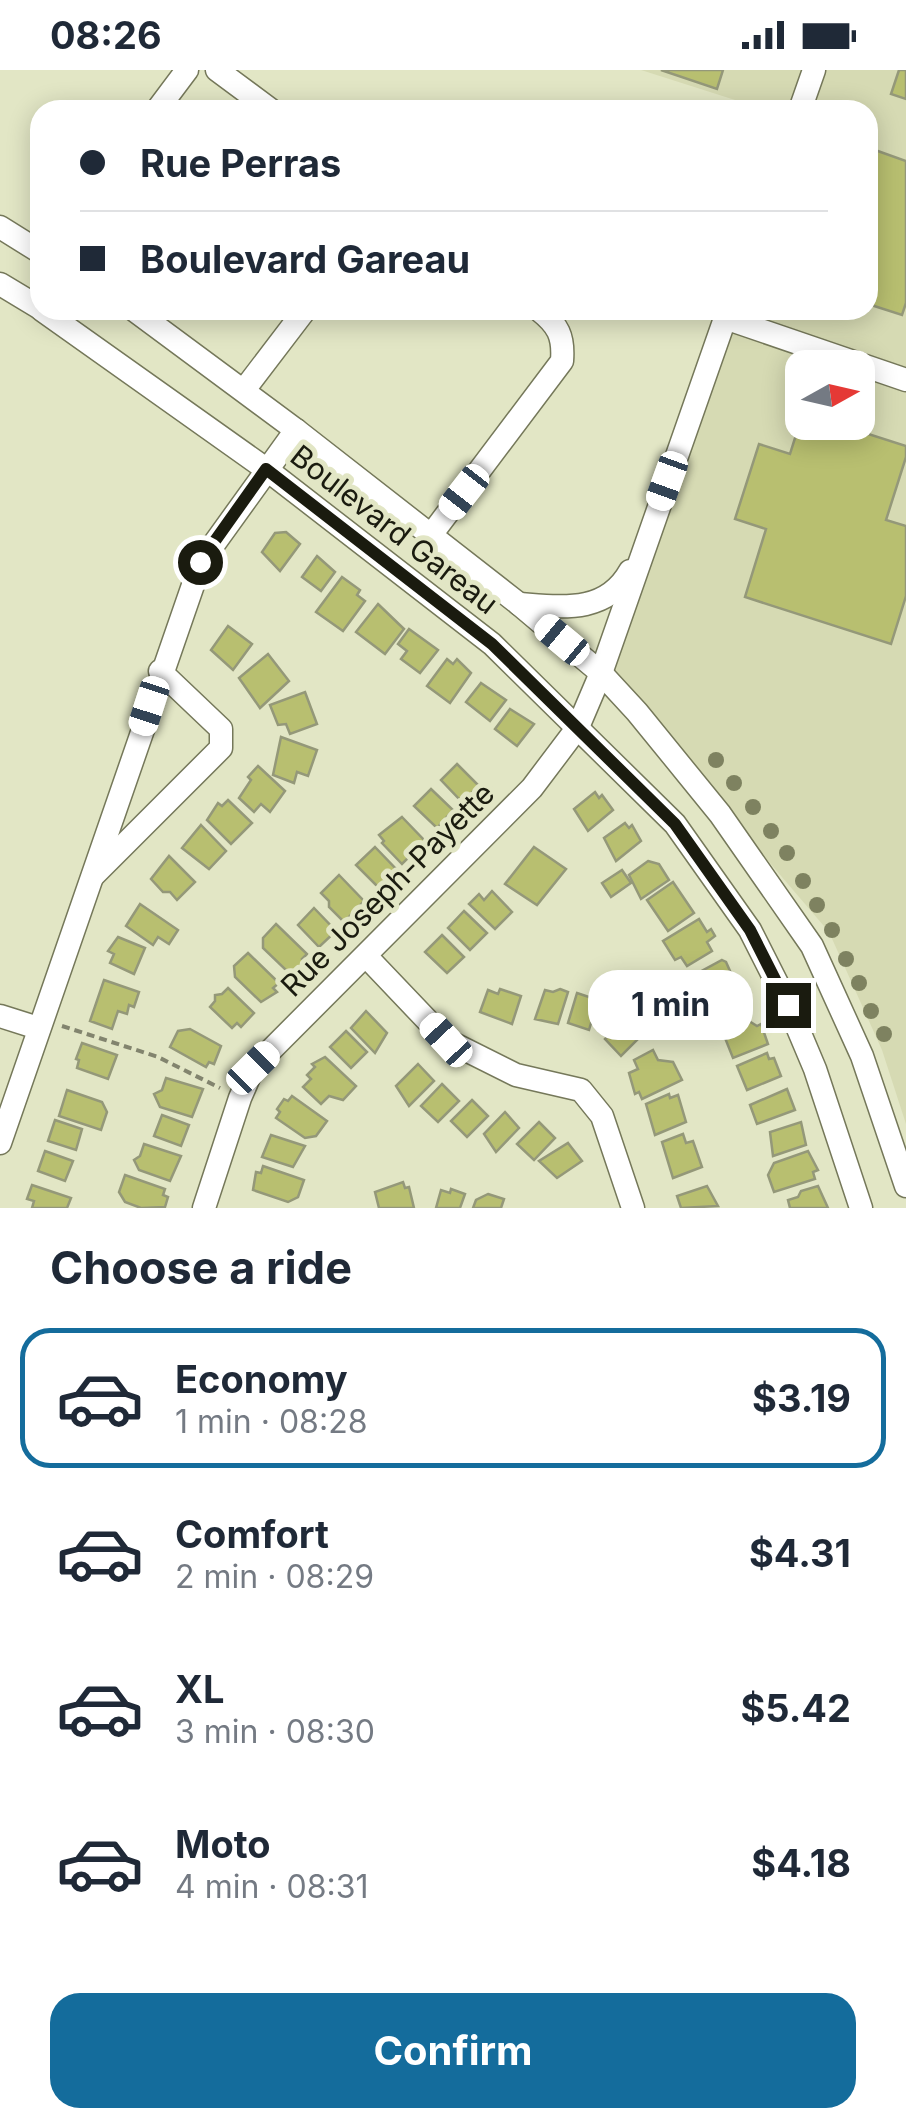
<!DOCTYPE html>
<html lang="en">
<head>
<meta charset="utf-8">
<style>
  body { margin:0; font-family:Inter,sans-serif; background:#f2f2f3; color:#1f2937; height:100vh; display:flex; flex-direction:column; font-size:38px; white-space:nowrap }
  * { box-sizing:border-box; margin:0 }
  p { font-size:32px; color:#747a83 }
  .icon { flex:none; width:55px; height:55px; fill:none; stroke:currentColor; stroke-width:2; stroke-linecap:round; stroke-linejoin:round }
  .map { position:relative; height:1138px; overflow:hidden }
  .drawer { display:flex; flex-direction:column; background:#fff; flex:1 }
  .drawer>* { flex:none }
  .banner { position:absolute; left:30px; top:30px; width:848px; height:220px; border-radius:30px; box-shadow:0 5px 25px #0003; display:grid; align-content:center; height:220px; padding:0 50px; background:#fff }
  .needle { width:65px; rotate:82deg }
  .controls { position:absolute; left:785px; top:280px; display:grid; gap:20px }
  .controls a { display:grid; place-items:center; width:90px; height:90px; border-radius:20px; background:#fff; box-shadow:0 5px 25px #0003; font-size:50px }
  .end { position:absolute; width:45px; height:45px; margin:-22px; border:12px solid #1a1b0f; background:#fff; box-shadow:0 0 0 5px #fff }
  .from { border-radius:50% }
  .bubble { position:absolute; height:70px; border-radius:30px; background:#fff; box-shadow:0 5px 25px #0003; font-size:32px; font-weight:700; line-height:70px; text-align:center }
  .car { position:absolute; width:30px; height:60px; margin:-30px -15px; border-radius:12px; box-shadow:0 0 8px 2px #0007; background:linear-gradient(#fff 24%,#345 0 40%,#fff 0 76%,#345 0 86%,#fff 0) }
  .banner b { display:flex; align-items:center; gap:35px; height:95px; font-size:38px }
  .banner b+b { border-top:2px solid #e0e1e3 }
  .banner i { width:25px; height:25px; background:#1f2937 }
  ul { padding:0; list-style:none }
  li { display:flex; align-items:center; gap:30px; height:140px; margin:0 20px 15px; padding:0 30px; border:5px solid transparent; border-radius:30px }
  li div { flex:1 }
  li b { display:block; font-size:38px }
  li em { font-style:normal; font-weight:700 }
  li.current { border-color:#146c9c }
  li>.icon { width:90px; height:90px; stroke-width:1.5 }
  h2 { padding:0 50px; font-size:45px; line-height:120px }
  .cta { display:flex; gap:20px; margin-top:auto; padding:20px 50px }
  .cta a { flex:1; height:115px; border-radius:30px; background:#146c9c; color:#fff; font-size:40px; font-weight:700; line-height:115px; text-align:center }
  .status { display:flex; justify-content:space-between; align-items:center; height:70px; padding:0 50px; background:#fff; direction:ltr }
  .status svg { height:28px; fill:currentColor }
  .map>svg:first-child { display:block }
</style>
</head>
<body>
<div class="status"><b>08:26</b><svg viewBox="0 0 49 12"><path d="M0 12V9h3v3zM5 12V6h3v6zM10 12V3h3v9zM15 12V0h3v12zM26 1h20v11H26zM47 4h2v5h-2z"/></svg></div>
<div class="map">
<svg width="906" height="1138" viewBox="0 0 906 1138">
  <rect width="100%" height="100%" fill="#e2e6c5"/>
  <!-- built -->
  <path fill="#d6dab3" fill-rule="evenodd" d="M641,0H906V1054L882,980L829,862L603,598L718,240H868V40H766ZM802,298H858V352H802Z"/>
  <!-- building -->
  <g fill="#b8bf70" stroke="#949879" stroke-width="2.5">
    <polygon points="661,0 723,0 717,19"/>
    <polygon points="899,0 906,0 906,29 891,24"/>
    <polygon points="875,80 906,91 906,233 902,245 868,234 868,101"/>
    <polygon points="802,346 802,352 831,352 906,376 906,387 886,450 906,456 906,526 891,574 745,527 766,459 735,449 759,374 790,384"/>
    <polygon points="286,462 300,474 280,501 262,482 275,463"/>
    <polygon points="317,486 335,502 321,521 302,507"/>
    <polygon points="342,507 360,520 357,525 365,531 343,561 316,542"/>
    <polygon points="378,534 404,559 385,584 356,562"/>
    <polygon points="228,556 252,574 233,600 211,580"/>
    <polygon points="409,559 438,580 420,603 401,589 407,581 398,574"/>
    <polygon points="268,584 289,611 260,638 239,608"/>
    <polygon points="447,589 453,594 457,589 471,603 450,633 427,616"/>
    <polygon points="481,613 506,630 490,651 466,632"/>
    <polygon points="305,622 317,654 290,664 286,654 278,655 270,635"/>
    <polygon points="510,639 534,654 517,676 495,659"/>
    <polygon points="281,667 317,680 308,706 297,702 294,713 273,705"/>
    <polygon points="457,694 479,716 462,732 441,710"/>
    <polygon points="258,696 285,721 270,742 261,734 254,742 239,728 251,710 248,707"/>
    <polygon points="431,719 453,740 437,758 414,736"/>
    <polygon points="595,722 599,728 602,725 613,740 588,761 574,739"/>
    <polygon points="228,730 252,753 231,774 207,750 218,733 222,736"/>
    <polygon points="402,747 425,771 402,794 382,773 384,771 379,765"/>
    <polygon points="625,753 629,758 632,755 641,771 616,791 604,768"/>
    <polygon points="201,755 226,781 209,799 182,778"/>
    <polygon points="375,777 397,800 378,817 356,795"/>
    <polygon points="534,777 566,799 537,835 505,814"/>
    <polygon points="169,786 195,812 177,830 170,822 163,822 151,809"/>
    <polygon points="648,791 659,794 669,810 641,829 629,805"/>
    <polygon points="622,800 631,813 611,827 602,813"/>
    <polygon points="339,805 364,831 344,852 329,837 329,831 321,823"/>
    <polygon points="673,812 694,843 668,861 647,830"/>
    <polygon points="492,821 512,842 495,859 469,834 479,824 484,830"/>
    <polygon points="140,834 178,860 169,874 158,867 153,875 126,856"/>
    <polygon points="314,838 336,861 319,877 298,855"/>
    <polygon points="464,841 487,863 470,880 448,858"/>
    <polygon points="699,849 707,862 711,859 715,866 707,872 712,881 687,896 681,887 675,890 663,871"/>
    <polygon points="276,854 307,884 302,889 306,893 290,904 263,878 263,868"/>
    <polygon points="442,865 464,887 447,903 425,882"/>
    <polygon points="118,867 145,878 134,904 110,893 114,884 108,881"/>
    <polygon points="248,883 279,913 273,918 277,922 261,932 235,907 234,896"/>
    <polygon points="722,890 726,892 734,910 707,925 696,904"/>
    <polygon points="104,910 139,922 134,937 129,935 127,944 118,941 112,959 90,951"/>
    <polygon points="228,918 254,943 241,957 237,953 232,958 210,937 215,931 215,925 222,924"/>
    <polygon points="500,919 521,926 512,954 480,942 488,920 498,924"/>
    <polygon points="560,919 568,922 558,954 535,949 545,920 553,922"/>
    <polygon points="737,922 741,931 747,928 750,942 726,954 715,933"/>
    <polygon points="577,923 598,930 589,960 568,953"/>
    <polygon points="619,939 643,964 621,986 605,969 610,964 602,956"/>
    <polygon points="366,941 387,963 375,983 351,958"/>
    <polygon points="749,951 757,956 761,954 768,974 733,988 723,963"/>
    <polygon points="190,959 221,976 214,994 209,992 206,997 170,977 178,961"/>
    <polygon points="346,961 367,982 351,998 330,977"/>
    <polygon points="82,973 117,985 108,1009 77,998 79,990 76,989"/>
    <polygon points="653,980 658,990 673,992 682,1010 642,1029 639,1022 635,1024 629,1003 638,999 634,990"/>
    <polygon points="767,983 769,989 774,988 781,1006 747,1020 737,996"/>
    <polygon points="325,987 356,1016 343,1030 329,1026 321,1034 303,1017 311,1009 307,1005 315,997 312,994"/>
    <polygon points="418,994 434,1011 409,1036 396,1016"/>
    <polygon points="166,1008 203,1019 192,1047 160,1037 154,1024 162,1020"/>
    <polygon points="442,1014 459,1031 438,1052 421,1036"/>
    <polygon points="787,1019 795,1040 757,1054 750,1035"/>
    <polygon points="67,1020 102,1032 107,1042 101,1060 59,1046"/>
    <polygon points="669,1024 670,1028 678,1025 686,1052 655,1065 646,1034"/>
    <polygon points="292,1026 327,1051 316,1066 305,1068 276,1048 280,1042 277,1039 284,1029 288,1031"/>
    <polygon points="472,1030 488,1046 467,1067 451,1051"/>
    <polygon points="505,1042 519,1058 496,1082 484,1064"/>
    <polygon points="162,1045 189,1055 181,1076 154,1066"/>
    <polygon points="55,1050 82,1059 76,1080 48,1071"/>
    <polygon points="539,1052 555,1068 534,1090 517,1074"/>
    <polygon points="801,1052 806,1075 773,1086 770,1062"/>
    <polygon points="683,1064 686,1073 693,1071 702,1097 673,1108 662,1072"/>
    <polygon points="271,1065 305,1076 293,1097 262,1087"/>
    <polygon points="568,1073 582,1091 557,1108 539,1091"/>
    <polygon points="144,1074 181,1086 170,1111 139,1100 134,1090 140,1086"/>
    <polygon points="45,1081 73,1091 65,1111 38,1101"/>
    <polygon points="808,1081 818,1100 813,1102 815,1109 774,1122 768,1105 774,1093"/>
    <polygon points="263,1096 304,1110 298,1127 288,1132 253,1120 256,1102 261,1103"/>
    <polygon points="125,1105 165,1119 163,1125 168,1127 165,1137 141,1138 125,1132 119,1122"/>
    <polygon points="403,1112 405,1118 409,1117 414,1138 379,1138 375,1122"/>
    <polygon points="32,1115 71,1128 67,1138 32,1138 34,1131 27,1129"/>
    <polygon points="707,1116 718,1136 681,1138 677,1126"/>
    <polygon points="818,1116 828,1138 790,1138 788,1130 798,1127 801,1121"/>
    <polygon points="451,1119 465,1124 460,1138 436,1138 441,1120 450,1123"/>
    <polygon points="488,1124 504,1129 501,1138 473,1138 476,1130"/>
  </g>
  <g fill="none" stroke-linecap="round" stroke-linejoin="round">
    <defs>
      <g id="minor">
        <polyline points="217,0 271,40"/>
        <polyline points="157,40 187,0"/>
        <polyline points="800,40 814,0"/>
        <polyline points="0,157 40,182"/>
        <polyline points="0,214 40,238"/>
        <polyline points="42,240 266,399 492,574 675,754 750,860 788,935 815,999 861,1138"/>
        <polyline points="134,240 296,360 519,534 601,603 637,642 720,744 812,876 862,986 906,1116"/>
        <polyline points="725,248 906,310"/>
        <polyline points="244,320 305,240"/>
        <path d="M431,465L562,291C564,266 558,255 539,240"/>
        <path d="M519,534C562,537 606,544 630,501"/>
        <polyline points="93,806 221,678 221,659 160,601"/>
        <polyline points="366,886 446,970 516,1005 581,1020 602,1046 633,1138"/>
        <polyline points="0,946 38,958"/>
        <polyline points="0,1073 201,492 296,360"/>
        <polyline points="204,1138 240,1028 253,998 532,718 578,657 601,603 728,240"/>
      </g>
    </defs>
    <!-- minor casing -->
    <use href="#minor" stroke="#75785a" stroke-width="25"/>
    <!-- path -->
    <polyline stroke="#82846e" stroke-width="4" stroke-dasharray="8 5" stroke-linecap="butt" points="62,956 158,987 220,1018"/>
    <!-- minor -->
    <use href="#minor" stroke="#fff" stroke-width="22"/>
  </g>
  <!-- trees -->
  <g fill="#7e8260">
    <circle cx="716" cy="690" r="8"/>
    <circle cx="734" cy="713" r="8"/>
    <circle cx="753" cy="737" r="8"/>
    <circle cx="771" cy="761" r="8"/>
    <circle cx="787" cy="783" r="8"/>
    <circle cx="803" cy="811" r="8"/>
    <circle cx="817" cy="835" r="8"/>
    <circle cx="832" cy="860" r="8"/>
    <circle cx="846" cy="889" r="8"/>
    <circle cx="859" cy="913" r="8"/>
    <circle cx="871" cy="941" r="8"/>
    <circle cx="884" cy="964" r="8"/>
  </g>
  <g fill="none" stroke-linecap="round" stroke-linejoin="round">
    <!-- route -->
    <polyline stroke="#1a1b0f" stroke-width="12" points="200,492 266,399 492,574 675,754 750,860 788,935"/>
  </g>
  <g text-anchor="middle" stroke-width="10" stroke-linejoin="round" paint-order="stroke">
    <!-- street labels -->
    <g font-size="30" fill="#1a1b0f" stroke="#e2e6c5">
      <text transform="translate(394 460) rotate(38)" y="10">Boulevard Gareau</text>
      <text transform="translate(388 820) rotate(-45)" y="10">Rue Joseph-Payette</text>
    </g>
  </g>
</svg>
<div class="controls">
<a><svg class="needle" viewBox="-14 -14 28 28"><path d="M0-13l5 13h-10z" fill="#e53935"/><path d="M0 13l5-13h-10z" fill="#747a83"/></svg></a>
</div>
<i class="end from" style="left:200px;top:492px"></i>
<i class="end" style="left:788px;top:935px"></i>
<div class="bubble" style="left:588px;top:900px;width:165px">1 min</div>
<i class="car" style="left:667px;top:411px;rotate:200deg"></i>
<i class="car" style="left:464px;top:422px;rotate:218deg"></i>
<i class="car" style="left:562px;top:570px;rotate:310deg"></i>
<i class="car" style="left:149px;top:636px;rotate:198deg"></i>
<i class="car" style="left:446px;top:970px;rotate:317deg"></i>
<i class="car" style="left:253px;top:998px;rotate:45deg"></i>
<div class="banner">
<b><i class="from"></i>Rue Perras</b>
<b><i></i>Boulevard Gareau</b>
</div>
</div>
<section class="drawer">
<h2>Choose a ride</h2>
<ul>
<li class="current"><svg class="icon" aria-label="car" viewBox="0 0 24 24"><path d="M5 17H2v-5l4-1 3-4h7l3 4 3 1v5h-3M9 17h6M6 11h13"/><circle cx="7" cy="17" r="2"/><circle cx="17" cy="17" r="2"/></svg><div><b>Economy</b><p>1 min · 08:28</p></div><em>$3.19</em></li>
<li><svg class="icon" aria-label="car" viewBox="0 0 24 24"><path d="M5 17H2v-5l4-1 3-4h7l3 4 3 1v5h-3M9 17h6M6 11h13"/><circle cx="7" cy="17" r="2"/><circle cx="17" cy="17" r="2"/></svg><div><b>Comfort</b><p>2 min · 08:29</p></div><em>$4.31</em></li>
<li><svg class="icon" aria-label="car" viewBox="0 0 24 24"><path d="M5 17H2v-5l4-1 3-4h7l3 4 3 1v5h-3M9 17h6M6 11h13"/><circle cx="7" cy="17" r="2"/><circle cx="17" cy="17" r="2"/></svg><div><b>XL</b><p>3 min · 08:30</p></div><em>$5.42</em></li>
<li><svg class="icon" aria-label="car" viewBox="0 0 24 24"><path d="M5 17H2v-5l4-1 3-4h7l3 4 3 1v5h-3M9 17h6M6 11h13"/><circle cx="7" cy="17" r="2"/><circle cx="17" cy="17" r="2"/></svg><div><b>Moto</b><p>4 min · 08:31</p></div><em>$4.18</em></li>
</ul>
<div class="cta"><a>Confirm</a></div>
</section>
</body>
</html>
